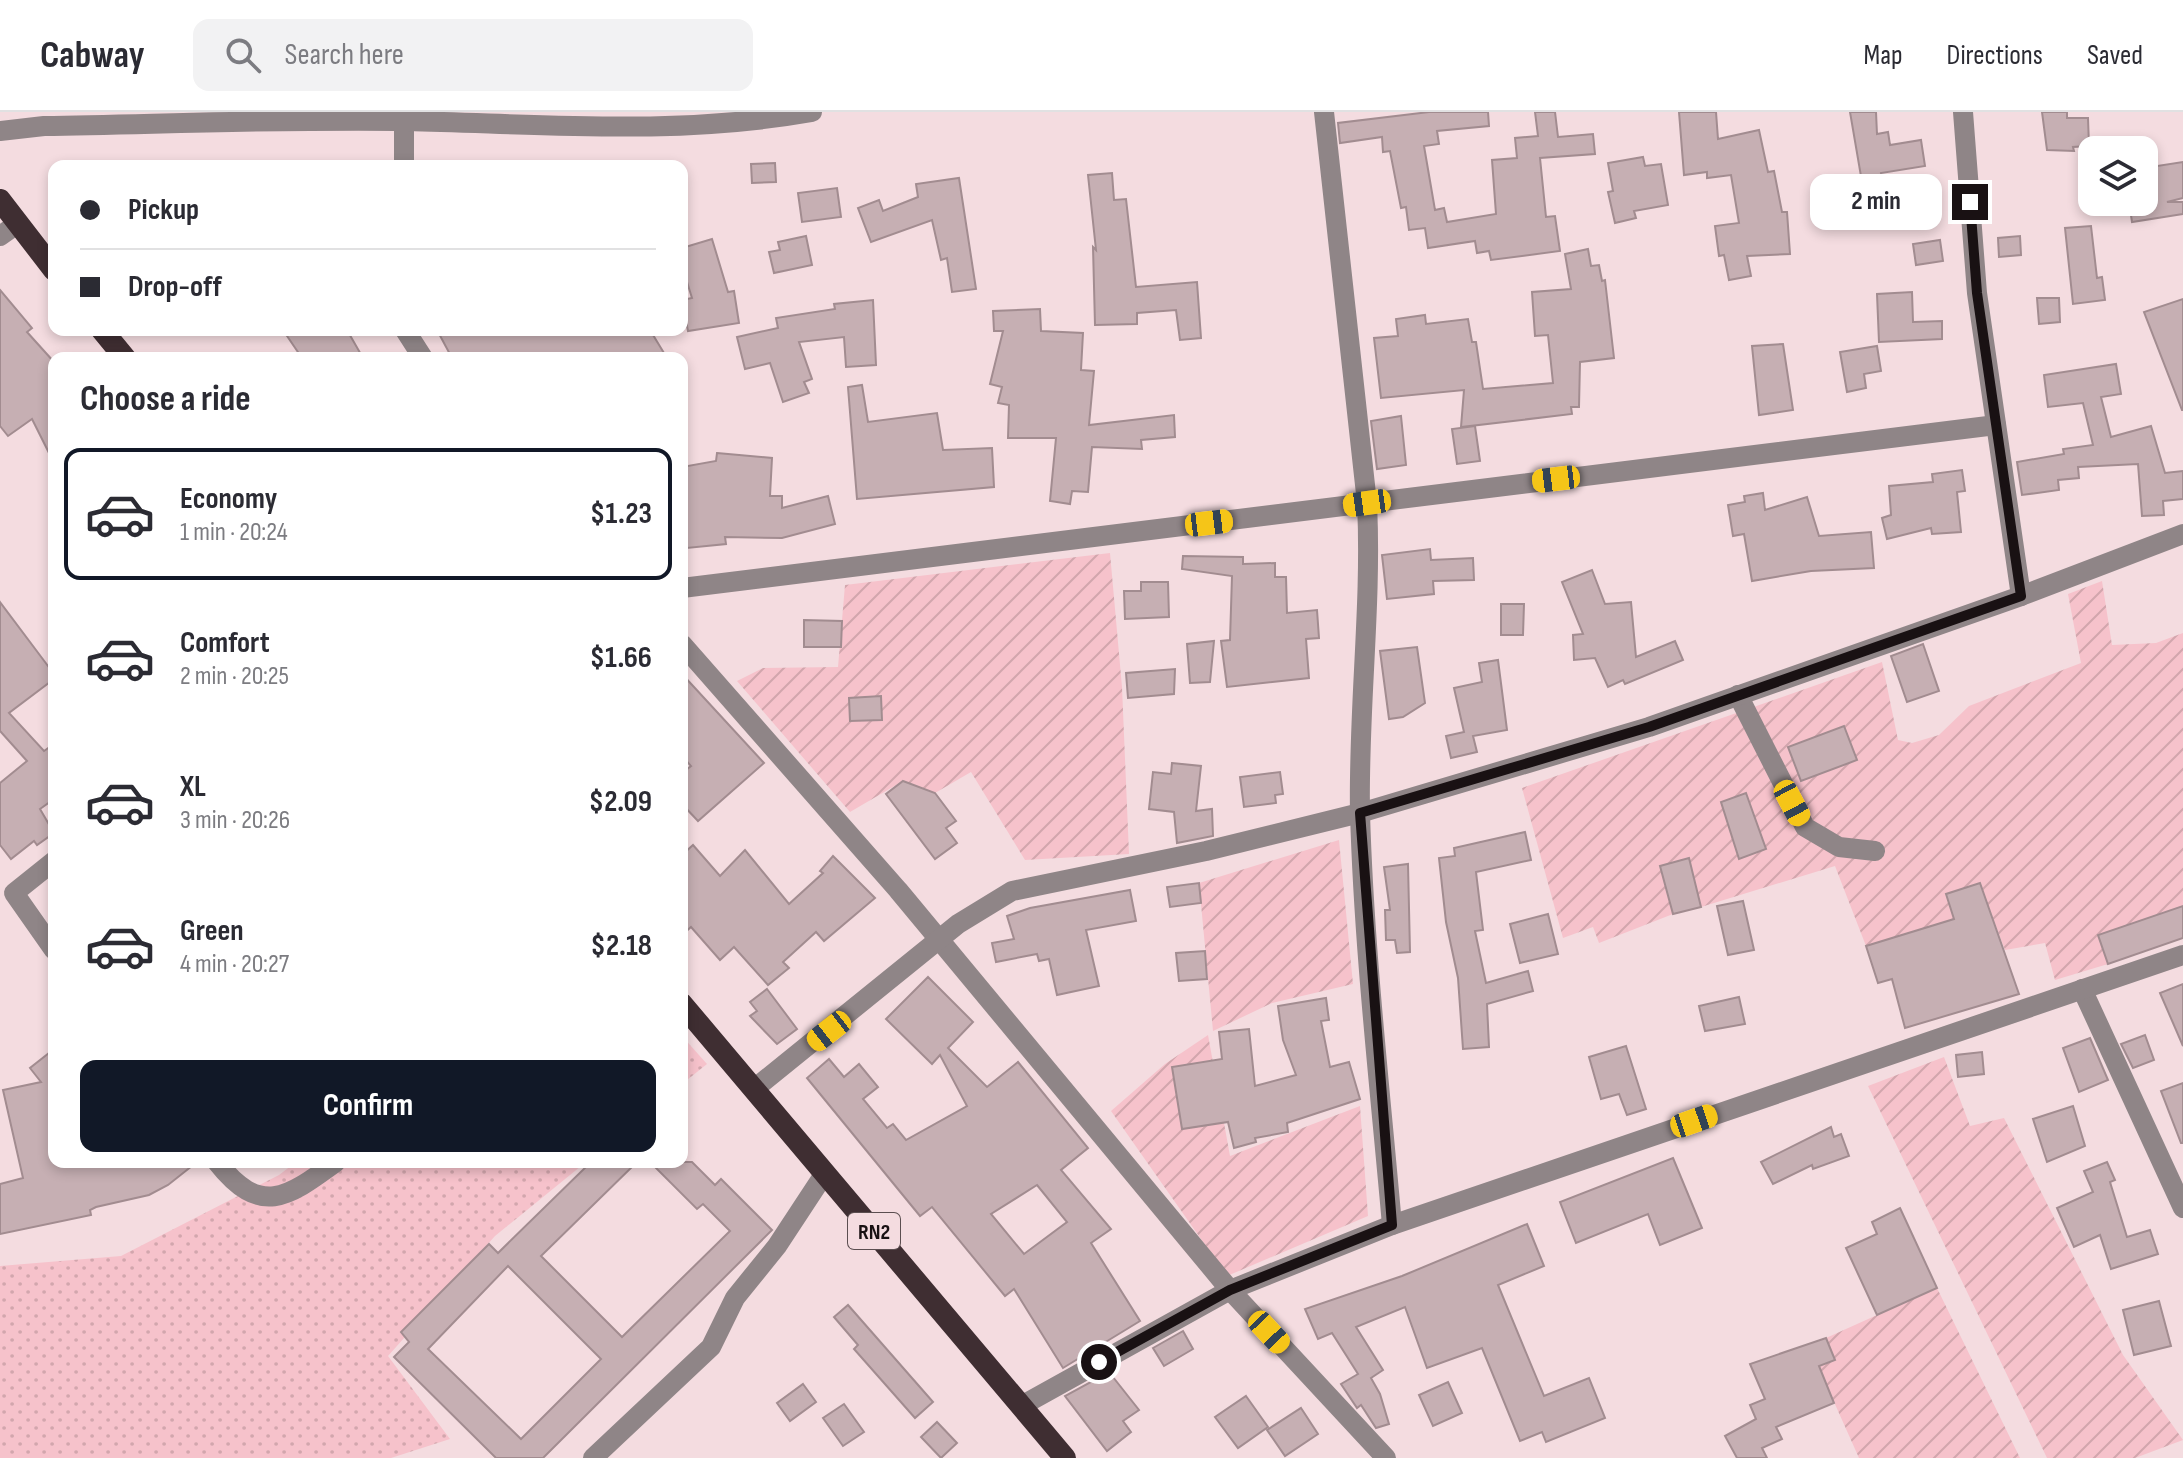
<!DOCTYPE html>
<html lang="en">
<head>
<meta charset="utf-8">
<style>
  body { margin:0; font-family:"Sofia Sans Condensed",sans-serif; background:#f2f2f3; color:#2b2b33; height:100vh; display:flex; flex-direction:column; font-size:30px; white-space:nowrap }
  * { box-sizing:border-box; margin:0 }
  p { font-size:26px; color:#7c7c81 }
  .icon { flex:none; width:44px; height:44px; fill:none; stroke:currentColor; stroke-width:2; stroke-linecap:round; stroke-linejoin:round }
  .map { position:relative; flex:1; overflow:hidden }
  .sheet { position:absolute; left:48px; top:240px; width:640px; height:816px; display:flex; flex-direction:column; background:#fff; border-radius:16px; box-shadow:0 4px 12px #0003 }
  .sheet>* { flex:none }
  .top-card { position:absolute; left:48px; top:48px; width:640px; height:176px; border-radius:16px; box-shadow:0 4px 12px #0003; display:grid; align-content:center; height:176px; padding:0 32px; background:#fff }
  .fabs { position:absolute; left:2078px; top:24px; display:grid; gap:16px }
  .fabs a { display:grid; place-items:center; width:80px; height:80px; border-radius:16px; background:#fff; box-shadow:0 4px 12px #0003; font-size:40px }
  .end { position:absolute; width:36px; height:36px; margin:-18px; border:10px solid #191113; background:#fff; box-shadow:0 0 0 4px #fff }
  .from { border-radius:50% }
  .bubble { position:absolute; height:56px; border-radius:16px; background:#fff; box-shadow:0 4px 12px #0003; font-size:26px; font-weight:700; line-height:56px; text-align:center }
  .car { position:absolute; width:24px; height:48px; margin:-24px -12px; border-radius:10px; box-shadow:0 0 6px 2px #0007; background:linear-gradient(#f5c518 24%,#345 0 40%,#f5c518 0 76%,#345 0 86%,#f5c518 0) }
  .top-card b { display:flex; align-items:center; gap:28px; height:76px; font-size:30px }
  .top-card b+b { border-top:2px solid #e1e1e2 }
  .top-card i { width:20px; height:20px; background:#2b2b33 }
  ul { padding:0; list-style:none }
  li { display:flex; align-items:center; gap:24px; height:132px; margin:0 16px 12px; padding:0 16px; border:4px solid transparent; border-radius:16px }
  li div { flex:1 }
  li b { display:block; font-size:30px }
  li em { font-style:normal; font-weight:700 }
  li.active { border-color:#111827 }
  li>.icon { width:72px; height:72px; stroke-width:1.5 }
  h2 { padding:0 32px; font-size:36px; line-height:96px }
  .primary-button { display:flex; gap:16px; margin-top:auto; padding:16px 32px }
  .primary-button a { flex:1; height:92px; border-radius:16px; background:#111827; color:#fff; font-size:32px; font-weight:700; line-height:92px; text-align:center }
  header { display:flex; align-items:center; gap:48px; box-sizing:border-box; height:112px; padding:0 40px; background:#fff; border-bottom:2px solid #e1e1e2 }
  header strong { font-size:38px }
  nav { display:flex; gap:44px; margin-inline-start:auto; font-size:28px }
  .search { width:560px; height:72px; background:#f2f2f3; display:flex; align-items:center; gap:20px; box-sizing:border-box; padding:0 28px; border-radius:16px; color:#7c7c81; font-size:30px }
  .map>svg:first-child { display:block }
</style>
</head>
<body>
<header>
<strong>Cabway</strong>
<div class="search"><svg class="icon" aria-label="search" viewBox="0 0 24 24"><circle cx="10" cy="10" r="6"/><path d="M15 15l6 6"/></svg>Search here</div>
<nav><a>Map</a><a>Directions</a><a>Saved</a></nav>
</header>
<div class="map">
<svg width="2183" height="1346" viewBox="0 0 2183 1346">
  <defs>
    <pattern id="grass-dots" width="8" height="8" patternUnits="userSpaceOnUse" patternTransform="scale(2)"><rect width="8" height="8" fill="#f6c2cb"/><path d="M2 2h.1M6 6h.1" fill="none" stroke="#d2a6ad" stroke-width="1.8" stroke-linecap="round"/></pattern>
    <pattern id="garden-furrows" width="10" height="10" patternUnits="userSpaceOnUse" patternTransform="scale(2)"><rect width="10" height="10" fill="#f6c2cb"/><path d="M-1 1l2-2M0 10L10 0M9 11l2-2" fill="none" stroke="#d2a6ad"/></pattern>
  </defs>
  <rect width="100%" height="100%" fill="#f4dce0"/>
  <!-- grass -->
  <g fill="url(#grass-dots)">
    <polygon points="682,924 707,952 682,972"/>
    <polygon points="296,1050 586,1050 495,1124 388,1244 450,1327 391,1346 0,1346 0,1154 121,1144 279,1063"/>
  </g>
  <!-- garden -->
  <g fill="url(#garden-furrows)">
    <polygon points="1110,441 1122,575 1129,742 1025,748 971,660 935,681 903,669 850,700 737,569 763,556 838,555 845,473"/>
    <polygon points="2102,469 2112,533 2156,531 2183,521 2183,794 2098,823 2108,852 2055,868 2045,831 2005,838 1979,771 1946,783 1965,840 1924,816 1866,834 1835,754 1701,795 1689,747 1660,754 1673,802 1599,831 1593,815 1563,826 1522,676 1882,550 1898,628 1912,631 1939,623 1969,594 2081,551 2068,482"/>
    <polygon points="1339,728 1353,872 1272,891 1213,919 1199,771"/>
    <polygon points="1208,923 1230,1044 1360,994 1368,1104 1227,1164 1111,999 1165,952"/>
    <polygon points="1944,945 1970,1014 2004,1006 2123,1243 2183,1328 2135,1346 2047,1346 1868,974"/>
    <polygon points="1937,1176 2020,1346 1859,1346 1830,1281 1814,1256 1834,1248 1826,1226"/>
  </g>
  <!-- building -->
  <g fill="#c6afb3" stroke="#a28c90" stroke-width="2" fill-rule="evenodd">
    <polygon points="1429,0 1488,0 1489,14 1437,19 1439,32 1424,34 1435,98 1444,96 1447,110 1496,102 1492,48 1517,46 1515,26 1538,24 1535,0 1555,0 1558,25 1593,22 1595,42 1540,46 1546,105 1555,104 1560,139 1491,148 1489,139 1477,141 1475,129 1428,136 1425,116 1409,118 1406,95 1401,96 1390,39 1383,40 1382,25 1340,31 1338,11"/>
    <polygon points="1679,0 1716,0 1718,27 1759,18 1768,60 1774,59 1782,100 1787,100 1790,142 1747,144 1751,164 1729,168 1724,143 1719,144 1715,114 1739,111 1731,63 1707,66 1707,60 1684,63"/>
    <polygon points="1850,0 1876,0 1877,22 1888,20 1890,33 1921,28 1925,54 1881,61 1883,72 1863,76"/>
    <polygon points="2042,0 2067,0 2067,6 2088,6 2089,34 2073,35 2074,39 2047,38"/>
    <polygon points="1643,45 1645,54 1661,52 1668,93 1634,99 1636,106 1615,111 1608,80 1613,79 1608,51"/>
    <polygon points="2183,50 2183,86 2167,90 2183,90 2183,102 2132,110 2129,90 2144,90 2144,56"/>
    <polygon points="775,51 776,70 752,71 751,52"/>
    <polygon points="1112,61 1114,88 1126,87 1136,175 1197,170 1201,226 1180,228 1176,198 1137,201 1137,212 1095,213 1093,135 1096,138 1088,63"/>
    <polygon points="959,66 976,177 952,180 947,146 941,148 932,108 871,130 858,96 879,88 883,99 918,85 916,72"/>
    <polygon points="837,76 841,105 802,110 798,81"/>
    <polygon points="2091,114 2097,166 2102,165 2105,188 2073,192 2065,116"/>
    <polygon points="806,124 812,153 774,161 769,140 780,138 778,130"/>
    <polygon points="2020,124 2021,143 1999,145 1998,126"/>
    <polygon points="712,127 728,180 734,179 739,211 688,219 682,188 692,186 682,154 682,136"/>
    <polygon points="1940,128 1943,149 1916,153 1913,132"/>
    <polygon points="1588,137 1591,154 1599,153 1602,169 1605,168 1614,246 1580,250 1579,295 1571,295 1572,302 1461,315 1464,278 1381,286 1374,226 1398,224 1396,207 1425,203 1426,212 1468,207 1472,230 1476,230 1483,277 1553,271 1548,223 1535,224 1532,180 1571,177 1565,142"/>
    <polygon points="0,178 32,216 27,220 54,250 54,351 32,307 8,324 0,314"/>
    <polygon points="1912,180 1913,210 1942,209 1942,227 1879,230 1877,182"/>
    <polygon points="2037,186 2059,186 2060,210 2039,212"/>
    <polygon points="2183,187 2183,298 2182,298 2144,200"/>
    <polygon points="873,188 876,253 846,255 844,225 799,230 812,267 804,270 809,281 783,290 770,251 745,257 737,225 778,216 776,206 835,197 834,192"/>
    <polygon points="1040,197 1041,219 1083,221 1081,258 1094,259 1089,313 1174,303 1175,325 1141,328 1142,337 1092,335 1088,380 1072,379 1070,392 1050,389 1056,326 1008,326 1009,293 998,291 1002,275 990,272 1003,219 994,219 993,199"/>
    <polygon points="283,218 347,218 363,246 302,246"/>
    <polygon points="437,218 650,218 667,246 452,246"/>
    <polygon points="1783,232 1793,298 1759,303 1752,234"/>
    <polygon points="1877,234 1881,259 1864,262 1866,276 1847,280 1840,240"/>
    <polygon points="2116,252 2121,282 2101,285 2111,325 2151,314 2165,361 2183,359 2183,387 2163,389 2164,403 2142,404 2138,352 2078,355 2079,366 2058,368 2059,378 2022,383 2017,350 2064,342 2063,337 2093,333 2083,291 2048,295 2044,263"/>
    <polygon points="862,273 868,310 937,301 943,338 992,336 994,375 857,387 848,275"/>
    <polygon points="1401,304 1406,353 1377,357 1371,309"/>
    <polygon points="1475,314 1480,349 1457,352 1452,317"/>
    <polygon points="717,341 772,346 770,384 782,384 782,396 828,384 835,412 782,426 725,425 726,432 687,436 682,355 716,349"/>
    <polygon points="1962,358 1965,379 1957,380 1961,420 1932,422 1931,416 1887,427 1882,406 1891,403 1889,374 1933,370 1932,362"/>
    <polygon points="1763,381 1765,398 1807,385 1819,424 1871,420 1874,456 1811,459 1752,469 1744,422 1733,424 1728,393 1745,390 1744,384"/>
    <polygon points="1430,437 1431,448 1473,446 1474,468 1433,469 1434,482 1387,487 1382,443"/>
    <polygon points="1183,444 1243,445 1243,452 1275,451 1275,465 1286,465 1287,501 1317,498 1319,526 1306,527 1309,566 1227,575 1221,529 1230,528 1232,464 1182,457"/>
    <polygon points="1592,458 1605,492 1631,490 1636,545 1675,529 1683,548 1625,572 1623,568 1608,575 1595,546 1574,548 1573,523 1583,522 1562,470"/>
    <polygon points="1141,470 1168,470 1169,505 1125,507 1124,479 1141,479"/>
    <polygon points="0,490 54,562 54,567 9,601 44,639 54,632 54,687 40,697 54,721 37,733 34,729 11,747 0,733 0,671 27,649 0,619"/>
    <polygon points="1501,492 1524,492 1523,523 1501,523"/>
    <polygon points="804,508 842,509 841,535 804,535"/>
    <polygon points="1214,529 1210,570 1190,571 1187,532"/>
    <polygon points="1923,532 1939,579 1907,590 1891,544"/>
    <polygon points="1417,535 1425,591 1403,605 1389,607 1380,539"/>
    <polygon points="1498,548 1507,618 1473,624 1477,640 1451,646 1446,624 1464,620 1454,576 1482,570 1479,551"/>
    <polygon points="1175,557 1174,582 1128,586 1126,561"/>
    <polygon points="682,562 764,651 698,709 682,692 682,661 691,654 682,644"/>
    <polygon points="881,584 882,608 850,609 849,586"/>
    <polygon points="1844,614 1857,648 1801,669 1788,635"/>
    <polygon points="1172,651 1201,654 1196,699 1212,697 1213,724 1177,731 1174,700 1149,697 1153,660 1171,662"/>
    <polygon points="1280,660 1283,682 1275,683 1276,691 1244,695 1240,665"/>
    <polygon points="903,669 935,681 956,709 946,716 957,731 935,747 886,682"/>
    <polygon points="1746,681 1766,737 1739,747 1721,690"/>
    <polygon points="1525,720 1531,748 1476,760 1483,818 1475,819 1486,871 1528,859 1533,879 1487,892 1489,935 1463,937 1458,866 1446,810 1439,746 1455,744 1454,736"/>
    <polygon points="693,733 720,764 745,738 789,792 823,761 820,759 833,744 875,786 824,829 816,820 783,850 789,856 768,873 734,835 720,848 691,815 682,823 682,743"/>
    <polygon points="1689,746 1701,795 1673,802 1660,754"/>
    <polygon points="1408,752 1410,840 1397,841 1395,828 1386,828 1385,798 1390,798 1384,755"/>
    <polygon points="1199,771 1201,791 1170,795 1167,775"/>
    <polygon points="1980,771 2019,882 1905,916 1892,867 1878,871 1866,834 1954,807 1946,782"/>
    <polygon points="1130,778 1136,809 1086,818 1099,874 1057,883 1049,847 1039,849 1037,842 996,850 992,831 1014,827 1007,804 1030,796"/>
    <polygon points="1743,789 1754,838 1728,843 1717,794"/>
    <polygon points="2183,794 2183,826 2108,852 2098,823"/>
    <polygon points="1548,802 1558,842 1520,851 1510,812"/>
    <polygon points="1205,839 1207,867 1179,869 1176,841"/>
    <path d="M928,865L973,910L948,936L987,975L1018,950L1088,1036L1061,1058L1111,1117L1091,1131L1140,1209L1063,1256L1014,1177L1005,1184L932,1095L920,1104L807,966L829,947L844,965L859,952L878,975L863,987L887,1016L893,1012L906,1028L967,994L940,943L932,952L886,907ZM1037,1073L1067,1110L1024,1142L991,1102Z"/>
    <polygon points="2183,872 2183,934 2160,881"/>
    <polygon points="767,877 797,917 777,932 750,904 757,899 750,890"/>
    <polygon points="1739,885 1745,912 1705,919 1699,894"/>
    <polygon points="1326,886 1329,908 1321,909 1330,955 1349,950 1360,987 1287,1011 1288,1020 1255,1026 1256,1030 1234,1036 1228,1010 1182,1017 1172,955 1222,947 1219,920 1249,917 1255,974 1296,963 1283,928 1278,894"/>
    <polygon points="2145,923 2154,948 2133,956 2121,932"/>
    <polygon points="2090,926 2108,968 2079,980 2063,936"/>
    <polygon points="1626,934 1646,997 1627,1003 1619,982 1601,987 1589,945"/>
    <polygon points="54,937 54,1050 197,1050 168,1073 149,1083 96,1095 90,1098 91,1103 0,1122 0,1072 23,1066 3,978 41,970 30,956"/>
    <polygon points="1982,940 1984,962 1958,965 1956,943"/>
    <polygon points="2183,971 2183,1031 2181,1031 2161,979"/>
    <polygon points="2073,994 2085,1034 2047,1050 2033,1007"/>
    <polygon points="1831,1015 1834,1025 1841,1022 1849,1044 1813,1057 1812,1053 1773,1072 1761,1050"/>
    <polygon points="1673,1046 1702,1116 1660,1133 1648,1102 1576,1131 1560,1090"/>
    <path d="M591,1050H637L541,1144L622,1225L730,1119L703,1092L697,1097L650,1050H692L715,1073L721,1067L772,1118L543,1346H496L394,1245L409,1230L401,1220L489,1132L498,1141ZM508,1154L601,1247L521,1327L428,1237Z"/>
    <polygon points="2107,1050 2115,1068 2110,1070 2127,1125 2150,1118 2158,1142 2111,1157 2100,1123 2074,1135 2057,1096 2093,1080 2084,1059"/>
    <polygon points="1900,1096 1937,1176 1877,1203 1846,1136 1877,1122 1872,1110"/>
    <polygon points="1527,1112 1544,1154 1498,1173 1544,1284 1589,1266 1605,1306 1546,1330 1542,1320 1520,1329 1482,1236 1427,1256 1405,1195 1356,1215 1383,1258 1371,1266 1380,1282 1389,1312 1376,1316 1361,1293 1357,1296 1341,1272 1358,1262 1332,1221 1318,1227 1305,1197 1402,1164"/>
    <polygon points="2159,1189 2171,1234 2134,1243 2123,1198"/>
    <polygon points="848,1193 933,1290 915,1306 854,1237 858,1233 834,1205"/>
    <polygon points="1183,1219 1193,1237 1164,1254 1153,1236"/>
    <polygon points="1826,1226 1835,1248 1819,1254 1834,1291 1776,1315 1782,1327 1762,1336 1767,1346 1737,1346 1725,1324 1756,1307 1750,1293 1765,1287 1750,1252"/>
    <polygon points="1109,1260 1139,1298 1123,1309 1131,1320 1107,1339 1065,1284"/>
    <polygon points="1448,1270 1462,1301 1433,1314 1419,1283"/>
    <polygon points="803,1272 816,1290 790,1309 777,1291"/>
    <polygon points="1246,1284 1268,1315 1238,1336 1215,1305"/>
    <polygon points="844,1292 864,1320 843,1334 823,1306"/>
    <polygon points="1301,1296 1318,1322 1285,1344 1267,1318"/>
    <polygon points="937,1310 957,1331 941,1346 921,1325"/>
  </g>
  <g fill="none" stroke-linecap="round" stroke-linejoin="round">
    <!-- minor -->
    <g stroke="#8f8587" stroke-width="20">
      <path d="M1324,0L1367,391C1372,494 1358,597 1360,701C1364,838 1380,976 1392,1113"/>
      <polyline points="1963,0 1977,181 2021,484"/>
      <polyline points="404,54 404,9"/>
      <polyline points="405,218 423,246"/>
      <polyline points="682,476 1996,313"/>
      <polyline points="682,532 898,778 1230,1178 1386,1346"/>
      <polyline points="1738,583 1805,715 1839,735 1875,739"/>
      <polyline points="54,749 14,781 54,838"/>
      <polyline points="2082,877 2183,1096"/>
      <polyline points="754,977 958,812 1012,779 1206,739 1360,701 1649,615 2021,484 2183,422"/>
      <path d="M217,1050C261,1106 288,1085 336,1050"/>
      <polyline points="1021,1294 1230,1178 1392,1113 2183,843"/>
      <polyline points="593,1346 711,1235 735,1186 777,1134 825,1061"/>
    </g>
    <!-- tertiary -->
    <g stroke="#8f8587" stroke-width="20">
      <path d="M0,19L44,14C165,12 287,7 407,9C543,12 677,24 812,0"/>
      <polyline points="0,124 17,112"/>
    </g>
    <!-- trunk -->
    <g stroke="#3f2e32" stroke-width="22">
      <polyline points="0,88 54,158"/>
      <polyline points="102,218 125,246"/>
      <polyline points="682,892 1065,1346"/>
    </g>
  </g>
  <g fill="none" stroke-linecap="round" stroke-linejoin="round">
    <!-- route -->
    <polyline stroke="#191113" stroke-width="10" points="1099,1250 1230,1178 1392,1113 1360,701 1649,615 2021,484 1977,181 1970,90"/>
  </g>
  <g text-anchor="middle" stroke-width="7" stroke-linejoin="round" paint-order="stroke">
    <!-- shield labels -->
    <rect fill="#f4dce0" stroke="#5b4e50" stroke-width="2" x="848" y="1101" width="52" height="36" rx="6"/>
    <g font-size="22" font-weight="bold" fill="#191113">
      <text x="874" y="1127">RN2</text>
    </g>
  </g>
</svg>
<div class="fabs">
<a><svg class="icon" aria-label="layers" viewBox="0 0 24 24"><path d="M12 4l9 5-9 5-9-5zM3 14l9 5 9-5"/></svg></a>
</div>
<i class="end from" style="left:1099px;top:1250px"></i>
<i class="end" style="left:1970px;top:90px"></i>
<div class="bubble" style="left:1810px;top:62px;width:132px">2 min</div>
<i class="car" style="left:1556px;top:367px;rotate:263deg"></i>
<i class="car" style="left:1367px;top:391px;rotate:262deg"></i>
<i class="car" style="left:1209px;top:411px;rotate:83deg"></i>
<i class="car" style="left:1792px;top:691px;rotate:152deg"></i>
<i class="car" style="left:829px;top:919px;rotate:232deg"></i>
<i class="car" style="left:1694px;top:1009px;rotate:71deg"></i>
<i class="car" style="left:1269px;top:1220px;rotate:137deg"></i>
<div class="top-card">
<b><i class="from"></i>Pickup</b>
<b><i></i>Drop-off</b>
</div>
<section class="sheet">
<h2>Choose a ride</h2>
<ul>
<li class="active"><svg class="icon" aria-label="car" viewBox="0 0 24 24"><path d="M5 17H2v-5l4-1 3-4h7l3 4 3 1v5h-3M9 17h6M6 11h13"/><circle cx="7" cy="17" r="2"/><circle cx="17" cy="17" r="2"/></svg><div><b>Economy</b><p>1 min · 20:24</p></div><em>$1.23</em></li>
<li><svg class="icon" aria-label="car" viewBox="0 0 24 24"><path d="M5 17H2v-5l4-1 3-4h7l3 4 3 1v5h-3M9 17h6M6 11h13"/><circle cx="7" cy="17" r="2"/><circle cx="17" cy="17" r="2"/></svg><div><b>Comfort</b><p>2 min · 20:25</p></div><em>$1.66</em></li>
<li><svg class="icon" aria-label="car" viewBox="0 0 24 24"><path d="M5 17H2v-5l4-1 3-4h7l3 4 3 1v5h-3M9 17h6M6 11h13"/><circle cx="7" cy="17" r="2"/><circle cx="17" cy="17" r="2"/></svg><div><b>XL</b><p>3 min · 20:26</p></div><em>$2.09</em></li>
<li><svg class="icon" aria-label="car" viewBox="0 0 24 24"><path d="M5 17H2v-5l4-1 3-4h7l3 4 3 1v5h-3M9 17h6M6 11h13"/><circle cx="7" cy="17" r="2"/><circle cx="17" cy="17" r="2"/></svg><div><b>Green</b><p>4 min · 20:27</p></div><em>$2.18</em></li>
</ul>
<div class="primary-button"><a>Confirm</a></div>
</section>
</div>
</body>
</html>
